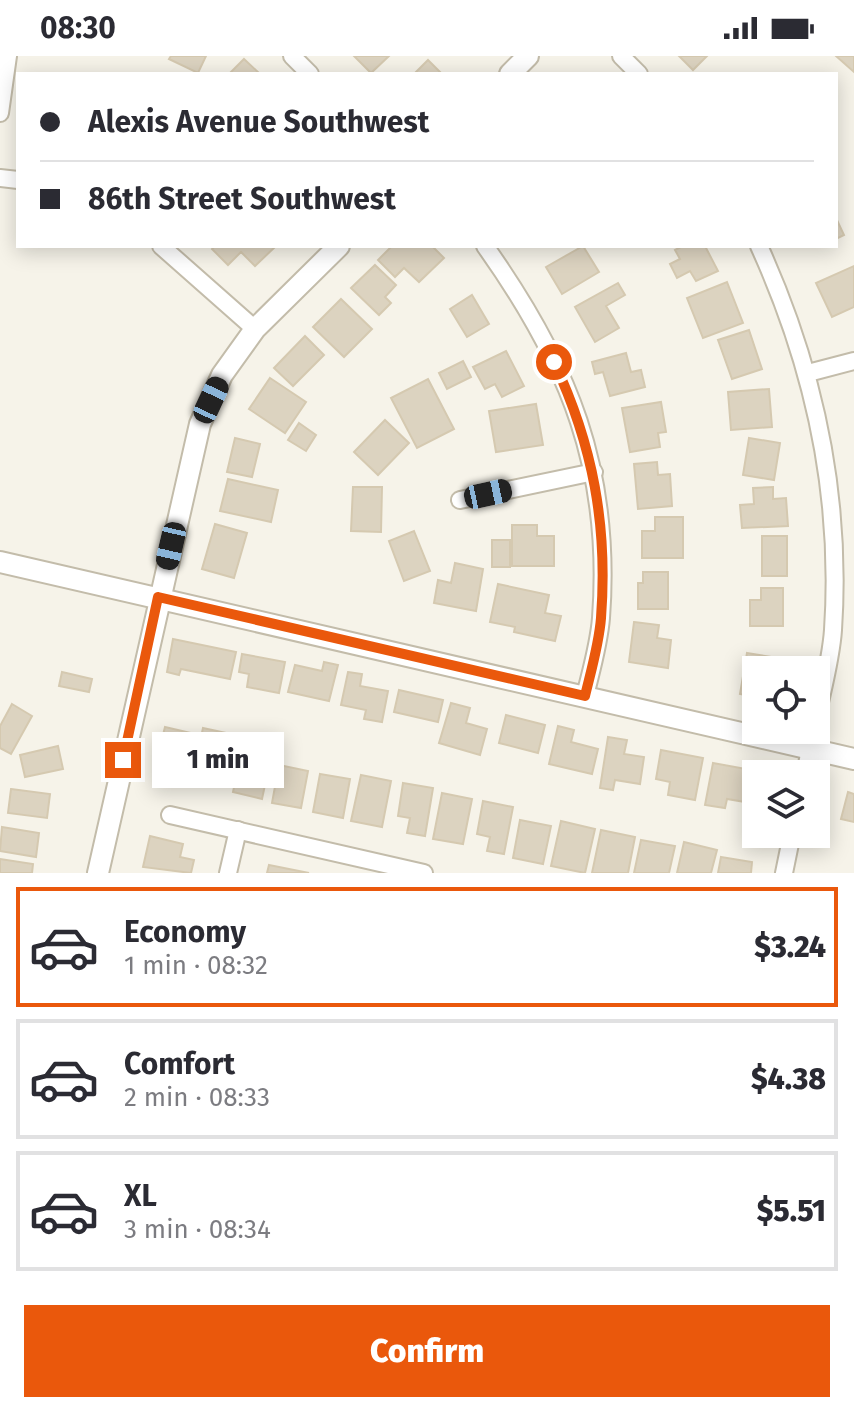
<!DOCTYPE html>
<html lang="en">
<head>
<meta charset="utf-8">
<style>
  body { margin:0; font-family:"Fira Sans",sans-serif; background:#f2f2f3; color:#2b2b33; height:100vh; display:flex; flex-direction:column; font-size:30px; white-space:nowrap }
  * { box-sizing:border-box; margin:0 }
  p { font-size:26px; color:#7c7c81 }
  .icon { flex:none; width:44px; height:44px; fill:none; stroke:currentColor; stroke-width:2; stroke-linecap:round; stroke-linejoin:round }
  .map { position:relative; height:817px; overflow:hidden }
  .sheet { display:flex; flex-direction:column; background:#fff; flex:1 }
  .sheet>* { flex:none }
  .top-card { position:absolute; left:16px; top:16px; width:822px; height:176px; border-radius:0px; box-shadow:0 4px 20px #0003; display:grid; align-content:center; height:176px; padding:0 24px; background:#fff }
  .controls { position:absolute; left:742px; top:600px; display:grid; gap:16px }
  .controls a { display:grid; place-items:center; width:88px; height:88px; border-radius:0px; background:#fff; box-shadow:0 4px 20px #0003; font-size:40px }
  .end { position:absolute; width:36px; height:36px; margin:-18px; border:10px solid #ea580c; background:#fff; box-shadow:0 0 0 4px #fff }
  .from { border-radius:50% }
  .bubble { position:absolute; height:56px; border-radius:0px; background:#fff; box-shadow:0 4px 20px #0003; font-size:26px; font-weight:800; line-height:56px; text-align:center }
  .car { position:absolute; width:24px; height:48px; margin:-24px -12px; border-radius:10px; box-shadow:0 0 6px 2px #0007; background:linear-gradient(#222 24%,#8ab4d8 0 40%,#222 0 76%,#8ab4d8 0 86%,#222 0) }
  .top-card b { display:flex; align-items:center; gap:28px; height:76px; font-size:30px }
  .top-card b+b { border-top:2px solid #e1e1e2 }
  .top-card i { width:20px; height:20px; background:#2b2b33 }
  ul { padding:14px 0 0; list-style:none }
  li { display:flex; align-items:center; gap:24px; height:120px; margin:0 16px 12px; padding:0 8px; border:4px solid #e1e1e2; border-radius:0px }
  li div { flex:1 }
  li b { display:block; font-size:30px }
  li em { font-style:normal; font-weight:800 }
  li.on { border-color:#ea580c }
  li>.icon { width:72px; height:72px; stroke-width:1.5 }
  .primary-button { display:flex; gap:16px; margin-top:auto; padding:16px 24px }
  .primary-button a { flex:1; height:92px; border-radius:0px; background:#ea580c; color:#fff; font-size:32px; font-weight:800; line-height:92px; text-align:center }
  .status { display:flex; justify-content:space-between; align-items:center; height:56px; padding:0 40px; background:#fff; direction:ltr }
  .status svg { height:22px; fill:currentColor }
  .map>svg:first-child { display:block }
</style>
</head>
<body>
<div class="status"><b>08:30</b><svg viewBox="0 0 49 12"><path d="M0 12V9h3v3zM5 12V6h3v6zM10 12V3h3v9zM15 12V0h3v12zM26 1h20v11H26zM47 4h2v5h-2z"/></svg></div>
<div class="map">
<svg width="854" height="817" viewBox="0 0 854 817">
  <rect width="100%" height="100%" fill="#f6f3e9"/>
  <!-- building -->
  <g fill="#dcd3c0" stroke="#d5c9b0" stroke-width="2">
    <polygon points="171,0 206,0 198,17 169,3"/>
    <polygon points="354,0 389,0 371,17"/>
    <polygon points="679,0 707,0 693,14"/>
    <polygon points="836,0 854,0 854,16"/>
    <polygon points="244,3 260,18 229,18"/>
    <polygon points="428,4 442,18 414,18"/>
    <polygon points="836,162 844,179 836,183"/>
    <polygon points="215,190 276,190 255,210 241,196 228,209 212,193"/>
    <polygon points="392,190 432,190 444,202 419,226 404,212 395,221 378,204"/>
    <polygon points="583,190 599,216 562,238 546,211"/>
    <polygon points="683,190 705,190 718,215 696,225 690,215 677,222 670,208 680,203 675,194"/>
    <polygon points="375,209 396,229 385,241 391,247 379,259 351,232"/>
    <polygon points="854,210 854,251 832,261 816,227"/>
    <polygon points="727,226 743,267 703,282 687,242"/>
    <polygon points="618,227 625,239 606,250 619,272 595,286 575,251"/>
    <polygon points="472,239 489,268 467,281 450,253"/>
    <polygon points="341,243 372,273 344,301 313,271"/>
    <polygon points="749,274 762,313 732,323 718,284"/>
    <polygon points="305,280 324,299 293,330 274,312"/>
    <polygon points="506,295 524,330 502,341 495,328 485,333 473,311"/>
    <polygon points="626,297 631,316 641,314 645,331 610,340 603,316 595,318 592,306"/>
    <polygon points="463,305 471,321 447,333 439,317"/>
    <polygon points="270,322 306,346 285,377 249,353"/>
    <polygon points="428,323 454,373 417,392 391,342"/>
    <polygon points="769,333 772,371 731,374 728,336"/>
    <polygon points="661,346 666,376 658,377 660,391 630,396 622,352"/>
    <polygon points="536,348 543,389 496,396 489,355"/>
    <polygon points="385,364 409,387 378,419 354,396"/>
    <polygon points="299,367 316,379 306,395 288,384"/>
    <polygon points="235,382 260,388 252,421 227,416"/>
    <polygon points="749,382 780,387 774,424 743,419"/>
    <polygon points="657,406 658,419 670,418 672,450 638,453 634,408"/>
    <polygon points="228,423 278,434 271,466 220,455"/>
    <polygon points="353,431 382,431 381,476 351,475"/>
    <polygon points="773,431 773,443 786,442 788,470 742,472 740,449 754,448 753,432"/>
    <polygon points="655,461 683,461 683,502 642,502 642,475 655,475"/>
    <polygon points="215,468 247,477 234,522 202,513"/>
    <polygon points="512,469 537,469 537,480 554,480 554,510 512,510"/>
    <polygon points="414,475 430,515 404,525 389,485"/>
    <rect x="762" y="480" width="25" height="40"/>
    <rect x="492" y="484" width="18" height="27"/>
    <polygon points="455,507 483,513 476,555 434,547 438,524 451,527"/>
    <polygon points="643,516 668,516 668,553 638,553 638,527 643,527"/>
    <polygon points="498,528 549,539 545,557 561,560 555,585 514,576 515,571 490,566"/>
    <polygon points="761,532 783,532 783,570 750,570 750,544 761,544"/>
    <polygon points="634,566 659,569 657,582 671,584 668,612 629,606"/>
    <polygon points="173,583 236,596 230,623 181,613 179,619 167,616"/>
    <polygon points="747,597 778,602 776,614 756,614 756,641 740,638"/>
    <polygon points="242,598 285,606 279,637 247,631 249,618 239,616"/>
    <polygon points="324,606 338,609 329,645 288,636 295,609 322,615"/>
    <polygon points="62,616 92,623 89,636 59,630"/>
    <polygon points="348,616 362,618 360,630 388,635 382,666 364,663 366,654 341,649"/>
    <polygon points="399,634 443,644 438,666 394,656"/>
    <polygon points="451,647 470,652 466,667 487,673 480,699 439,687"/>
    <polygon points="12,648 32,660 11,698 0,692 0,670"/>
    <polygon points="506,659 545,669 538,697 499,687"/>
    <polygon points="558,670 574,674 571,686 598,693 592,718 549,708"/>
    <polygon points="165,671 195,678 183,725 167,721 171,707 157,703"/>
    <polygon points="203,672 231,678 223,719 209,716 206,730 191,727"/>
    <polygon points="608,681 627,684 624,698 644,701 640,728 615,724 613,734 600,732"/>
    <polygon points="58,690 63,713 25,721 20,699"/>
    <polygon points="661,694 703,702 695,744 668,739 670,726 656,723"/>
    <polygon points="241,699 270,705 262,743 233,736"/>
    <polygon points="713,707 757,715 751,747 727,743 725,752 705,749"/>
    <polygon points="279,709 308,715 301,752 272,747"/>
    <polygon points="320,718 350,723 343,762 313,756"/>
    <polygon points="361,719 391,725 382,771 351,765"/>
    <polygon points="403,727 433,732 425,780 407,777 410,762 398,760"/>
    <polygon points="11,733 50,738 47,762 8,757"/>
    <polygon points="848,736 854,738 854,766 841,763"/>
    <polygon points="442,737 472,743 463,788 433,783"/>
    <polygon points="483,745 513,751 504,798 487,795 490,781 477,778"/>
    <polygon points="520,764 551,770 543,808 513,802"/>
    <polygon points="561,765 595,773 585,817 551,810"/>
    <polygon points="2,771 39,777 36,801 0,795"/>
    <polygon points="601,774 635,781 628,817 592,817"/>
    <polygon points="150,780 183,788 180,801 194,804 191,817 143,811"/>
    <polygon points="641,784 675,790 669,817 634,817"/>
    <polygon points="684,786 717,794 711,817 677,817"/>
    <polygon points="721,801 752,806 751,817 718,817"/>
    <polygon points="0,803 33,808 32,817 0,817"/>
    <polygon points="269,809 309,817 267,817"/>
  </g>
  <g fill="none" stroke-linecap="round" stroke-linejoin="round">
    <defs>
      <g id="minor">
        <polyline points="292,0 310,18"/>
        <polyline points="621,0 639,18"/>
        <polyline points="0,57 8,0"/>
        <polyline points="0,122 18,124"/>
        <polyline points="161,190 255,273"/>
        <path d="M485,190C569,308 612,414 601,562C599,588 591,615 585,640"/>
        <path d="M759,190C815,313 842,439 833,574C831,604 822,635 816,664"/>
        <polyline points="808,317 854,305"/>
        <polyline points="460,444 594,416"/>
        <polyline points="805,718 814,674"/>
        <polyline points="170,759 424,817"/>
        <polyline points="228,817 238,774"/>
        <polyline points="784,817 792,778"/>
      </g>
      <g id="tertiary">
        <polyline points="510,18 528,0"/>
        <polyline points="0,506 854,703"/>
        <polyline points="98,817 200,368 222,319 255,273 339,190"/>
      </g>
    </defs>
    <!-- minor casing -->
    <use href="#minor" stroke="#c3bcaa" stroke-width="20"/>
    <!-- tertiary casing -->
    <use href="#tertiary" stroke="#c3bcaa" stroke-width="24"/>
    <!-- minor -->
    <use href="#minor" stroke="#fff" stroke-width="16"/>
    <!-- tertiary -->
    <use href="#tertiary" stroke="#fff" stroke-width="20"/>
  </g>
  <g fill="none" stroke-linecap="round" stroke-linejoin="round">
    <!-- route -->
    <path stroke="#ea580c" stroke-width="10" d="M123,704L158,541L585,640C591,615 599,588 601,562C608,470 593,389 554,306"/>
  </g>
</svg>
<div class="controls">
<a><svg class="icon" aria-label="locate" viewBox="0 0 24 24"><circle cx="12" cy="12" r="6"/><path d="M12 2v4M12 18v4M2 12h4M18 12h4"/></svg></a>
<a><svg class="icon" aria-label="layers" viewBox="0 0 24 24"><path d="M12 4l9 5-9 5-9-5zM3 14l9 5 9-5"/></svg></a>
</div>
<i class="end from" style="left:554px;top:306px"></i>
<i class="end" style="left:123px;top:704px"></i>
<div class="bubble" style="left:152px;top:676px;width:132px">1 min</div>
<i class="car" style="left:211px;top:344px;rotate:25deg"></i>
<i class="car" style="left:488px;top:438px;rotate:78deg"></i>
<i class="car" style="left:171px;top:490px;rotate:193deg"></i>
<div class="top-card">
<b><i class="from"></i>Alexis Avenue Southwest</b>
<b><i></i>86th Street Southwest</b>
</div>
</div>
<section class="sheet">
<ul>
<li class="on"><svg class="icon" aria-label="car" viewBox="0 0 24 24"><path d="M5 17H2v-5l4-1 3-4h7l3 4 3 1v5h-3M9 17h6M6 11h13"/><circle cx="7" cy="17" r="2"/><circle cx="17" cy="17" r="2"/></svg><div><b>Economy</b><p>1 min · 08:32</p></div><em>$3.24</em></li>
<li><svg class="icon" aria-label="car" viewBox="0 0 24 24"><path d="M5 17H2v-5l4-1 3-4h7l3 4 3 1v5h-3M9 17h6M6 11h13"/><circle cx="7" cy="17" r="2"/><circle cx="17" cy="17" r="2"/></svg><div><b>Comfort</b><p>2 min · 08:33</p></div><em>$4.38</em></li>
<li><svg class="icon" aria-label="car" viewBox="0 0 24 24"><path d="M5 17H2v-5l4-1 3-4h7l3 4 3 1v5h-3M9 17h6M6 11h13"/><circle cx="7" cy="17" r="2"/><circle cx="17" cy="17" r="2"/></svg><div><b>XL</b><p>3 min · 08:34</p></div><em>$5.51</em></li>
</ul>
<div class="primary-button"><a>Confirm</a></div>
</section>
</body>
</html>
